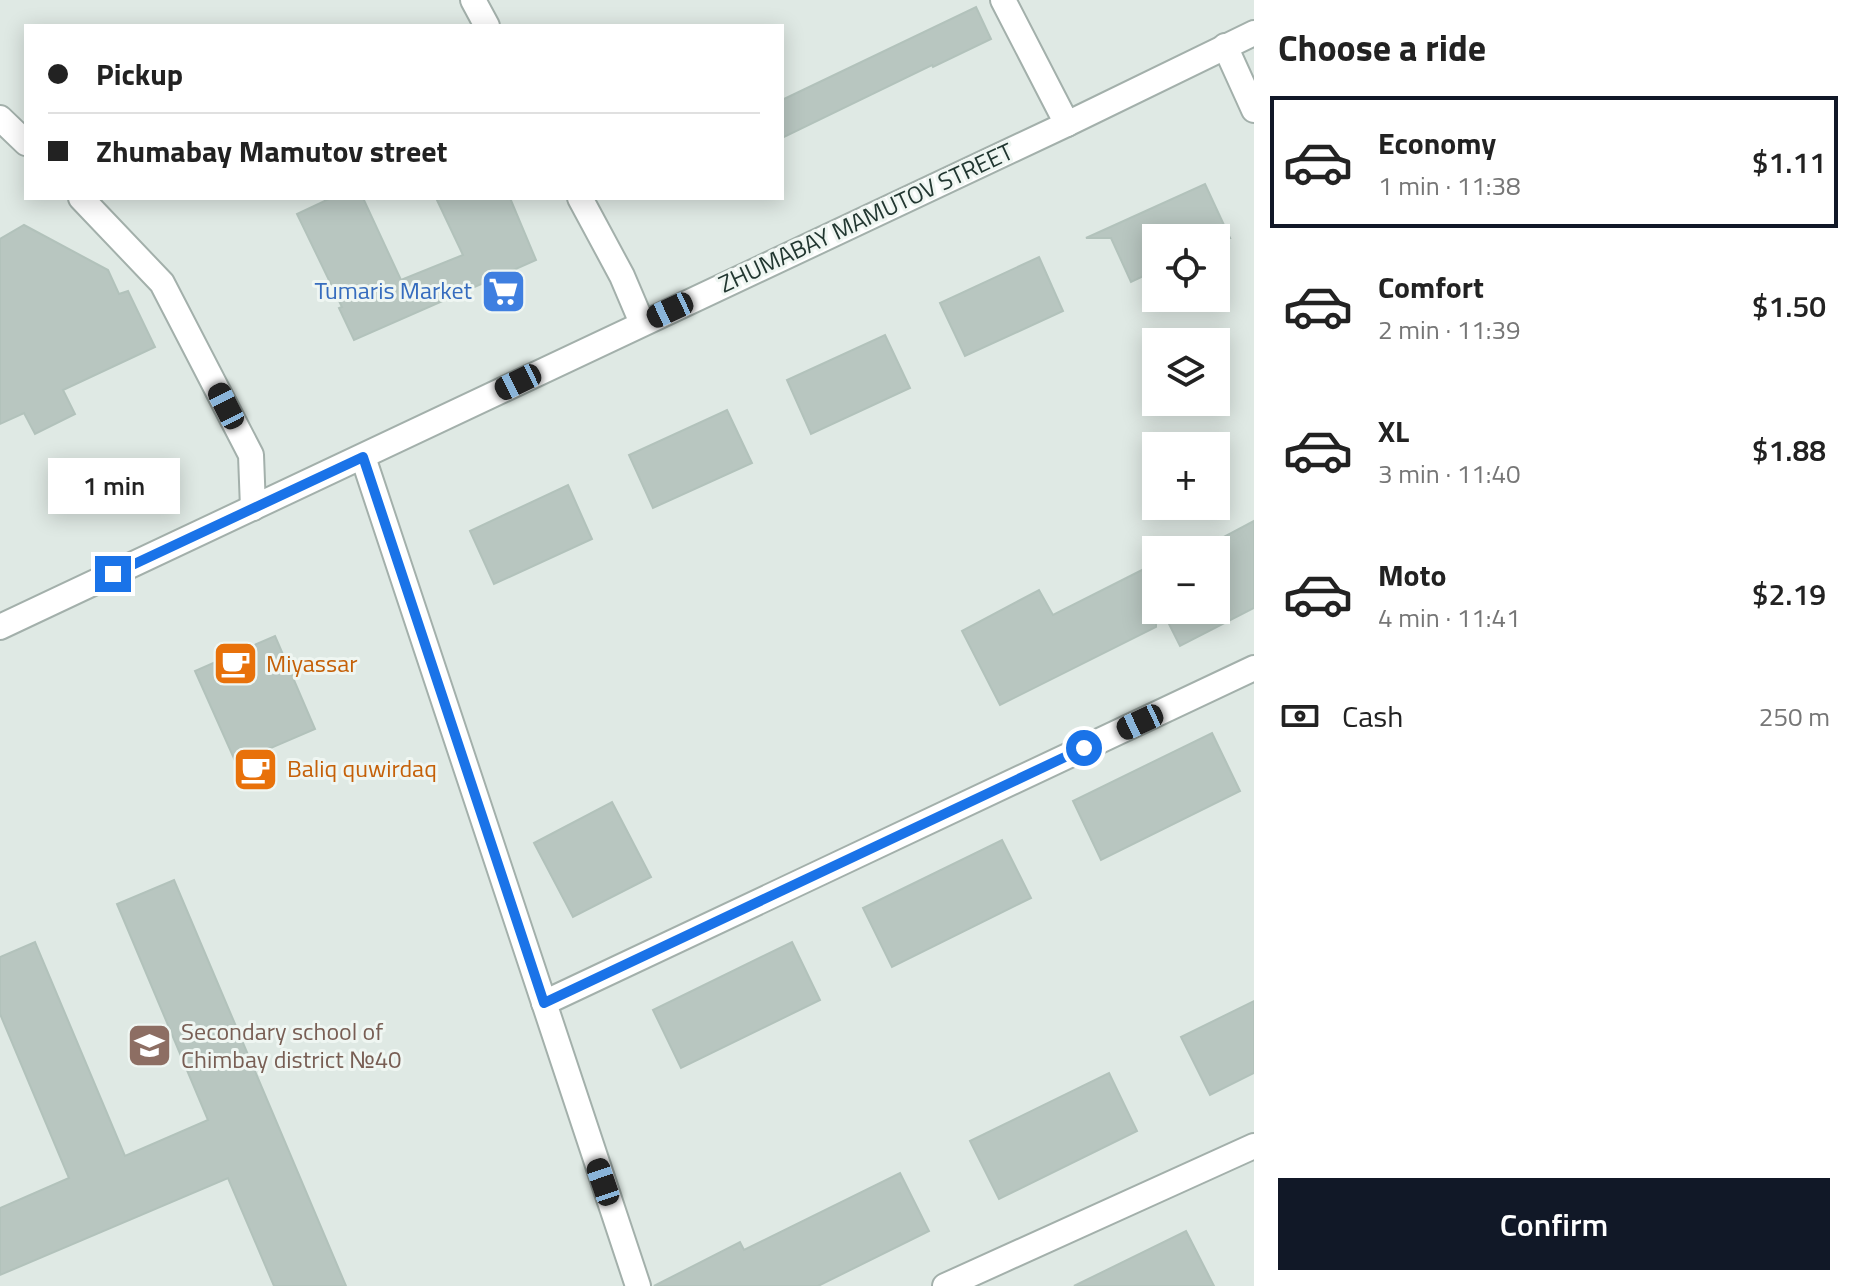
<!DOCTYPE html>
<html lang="en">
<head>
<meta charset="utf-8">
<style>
  body { margin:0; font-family:"Titillium Web",sans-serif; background:#f6f6f6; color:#222; height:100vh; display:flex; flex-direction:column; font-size:30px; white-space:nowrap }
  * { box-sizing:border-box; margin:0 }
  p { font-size:26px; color:#767676 }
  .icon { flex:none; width:44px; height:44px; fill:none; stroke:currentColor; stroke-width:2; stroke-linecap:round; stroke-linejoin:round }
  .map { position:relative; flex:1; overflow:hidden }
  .panel { display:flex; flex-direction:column; background:#fff; width:600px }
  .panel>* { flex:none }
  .hud { position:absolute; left:24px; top:24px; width:760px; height:176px; border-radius:0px; box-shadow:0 4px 20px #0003; display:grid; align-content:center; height:176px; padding:0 24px; background:#fff }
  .controls { position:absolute; left:1142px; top:224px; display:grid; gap:16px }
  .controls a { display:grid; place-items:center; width:88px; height:88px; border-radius:0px; background:#fff; box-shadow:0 4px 20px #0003; font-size:40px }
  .end { position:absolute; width:36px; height:36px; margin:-18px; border:10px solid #1a73e8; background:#fff; box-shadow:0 0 0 4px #fff }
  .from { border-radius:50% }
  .bubble { position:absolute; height:56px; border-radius:0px; background:#fff; box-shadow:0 4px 20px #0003; font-size:26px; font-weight:600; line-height:56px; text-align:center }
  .car { position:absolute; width:24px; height:48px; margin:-24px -12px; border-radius:10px; box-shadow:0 0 6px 2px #0007; background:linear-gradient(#222 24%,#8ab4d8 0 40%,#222 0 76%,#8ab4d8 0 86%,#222 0) }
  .hud b { display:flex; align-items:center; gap:28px; height:76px; font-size:30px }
  .hud b+b { border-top:2px solid #e0e0e0 }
  .hud i { width:20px; height:20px; background:#222 }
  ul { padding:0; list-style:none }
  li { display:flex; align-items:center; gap:24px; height:132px; margin:0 16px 12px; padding:0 8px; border:4px solid transparent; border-radius:0px }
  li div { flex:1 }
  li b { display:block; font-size:30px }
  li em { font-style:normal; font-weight:600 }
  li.current { border-color:#111827 }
  li>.icon { width:72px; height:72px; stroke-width:1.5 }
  h2 { padding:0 24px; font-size:36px; line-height:96px }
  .pay { display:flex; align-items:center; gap:20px; height:88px; padding:0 24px; font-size:30px }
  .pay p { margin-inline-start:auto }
  .cta { display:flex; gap:16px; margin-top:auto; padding:16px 24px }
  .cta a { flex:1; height:92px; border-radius:0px; background:#111827; color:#fff; font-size:32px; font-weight:600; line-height:92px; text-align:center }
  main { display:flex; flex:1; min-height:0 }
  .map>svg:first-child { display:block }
</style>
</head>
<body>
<main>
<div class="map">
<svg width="1254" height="1286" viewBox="0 0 1254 1286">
  <rect width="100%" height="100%" fill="#dfe9e4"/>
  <!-- building -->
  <g fill="#b8c6c0" stroke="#b2c2bb" stroke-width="2">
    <polygon points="976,7 991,39 933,67 932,65 782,138 782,100"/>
    <polygon points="1205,184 1230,238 1156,238 1156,270 1131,282 1111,238 1086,238"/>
    <polygon points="331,198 363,198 401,280 463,255 436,198 510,198 536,260 354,340 339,308 342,307 297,214"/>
    <polygon points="24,225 108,270 119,294 128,291 155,347 63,390 75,414 35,434 24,413 0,424 0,239"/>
    <polygon points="1039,257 1063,311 965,356 940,303"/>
    <polygon points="885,335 910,388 811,434 787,380"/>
    <polygon points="727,410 752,463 653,508 629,455"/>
    <polygon points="568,485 592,539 494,584 470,531"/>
    <polygon points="1254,521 1254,608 1180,646 1162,610 1216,610 1216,541"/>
    <polygon points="1156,563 1156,627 1000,705 962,631 1039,590 1053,615"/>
    <polygon points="275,636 315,729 236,763 195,671"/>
    <polygon points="1212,733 1240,791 1101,860 1073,801"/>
    <polygon points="612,802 651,877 573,917 534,843"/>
    <polygon points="1002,840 1031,898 892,967 863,908"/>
    <polygon points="174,880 346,1286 274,1286 228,1178 0,1275 0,1208 69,1178 0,1014 0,957 35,942 125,1156 208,1120 117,904"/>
    <polygon points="792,942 820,1000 681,1068 653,1010"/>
    <polygon points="1254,1001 1254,1073 1210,1095 1181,1037"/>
    <polygon points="1109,1073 1137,1131 999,1199 970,1141"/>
    <polygon points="900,1173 929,1231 818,1286 654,1286 740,1242 744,1250"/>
    <polygon points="1186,1231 1214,1286 1074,1286"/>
  </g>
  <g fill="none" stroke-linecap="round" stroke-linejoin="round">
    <defs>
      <g id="minor">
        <polyline points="473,0 487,26"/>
        <polyline points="1003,0 1067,124"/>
        <polyline points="1225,46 1254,110"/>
        <polyline points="0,118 26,143"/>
        <polyline points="81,198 162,283 251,455 253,508"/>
        <polyline points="580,198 622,276 642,323"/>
        <polyline points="363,457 638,1286"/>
        <polyline points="0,627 1067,124 1254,33"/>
        <polyline points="544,1003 1254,668"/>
        <polyline points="945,1286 1254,1146"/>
      </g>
    </defs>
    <!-- minor casing -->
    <use href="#minor" stroke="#a3b0ab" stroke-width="28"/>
    <!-- minor -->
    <use href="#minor" stroke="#fff" stroke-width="24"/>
  </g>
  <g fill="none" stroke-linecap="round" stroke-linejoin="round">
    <!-- route -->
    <polyline stroke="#1a73e8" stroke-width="10" points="113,574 363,457 544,1003 1084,748"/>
  </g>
  <!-- icons -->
  <defs>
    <symbol id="supermarket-square" viewBox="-11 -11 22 22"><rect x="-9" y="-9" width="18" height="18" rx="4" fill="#3f7fe0" stroke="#eff6f2"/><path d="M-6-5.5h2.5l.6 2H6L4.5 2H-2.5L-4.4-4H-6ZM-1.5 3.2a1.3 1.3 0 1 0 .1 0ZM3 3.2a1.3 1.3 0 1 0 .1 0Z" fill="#fff"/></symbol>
    <symbol id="cafe-square" viewBox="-11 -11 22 22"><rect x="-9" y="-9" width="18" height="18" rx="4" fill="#e8710a" stroke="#eff6f2"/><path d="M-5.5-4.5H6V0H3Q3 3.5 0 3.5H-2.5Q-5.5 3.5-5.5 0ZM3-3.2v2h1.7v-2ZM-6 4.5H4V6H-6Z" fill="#fff"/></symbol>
    <symbol id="school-square" viewBox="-11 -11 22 22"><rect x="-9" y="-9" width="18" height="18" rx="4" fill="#8d6e63" stroke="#eff6f2"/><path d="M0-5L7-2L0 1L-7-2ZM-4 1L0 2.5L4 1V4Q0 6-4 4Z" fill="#fff"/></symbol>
  </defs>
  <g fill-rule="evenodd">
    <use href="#supermarket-square" x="478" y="266" width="51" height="51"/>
    <use href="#cafe-square" x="210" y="638" width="51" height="51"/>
    <use href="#cafe-square" x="230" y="744" width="51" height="51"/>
    <use href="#school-square" x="124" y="1020" width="51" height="51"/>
  </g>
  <g text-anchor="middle" stroke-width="6" stroke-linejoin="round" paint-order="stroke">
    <!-- street labels -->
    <g font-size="24" fill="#223731" stroke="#eff6f2">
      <text transform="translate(866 218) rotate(-25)" y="8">ZHUMABAY MAMUTOV STREET</text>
    </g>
    <!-- shop labels -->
    <g font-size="24" fill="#366cbe" stroke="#eff6f2" text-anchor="end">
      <text x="472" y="299">Tumaris Market</text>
    </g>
    <!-- food labels -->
    <g font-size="24" fill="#c56008" stroke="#eff6f2" text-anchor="start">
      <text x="266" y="672">Miyassar</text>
      <text x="287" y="777">Baliq quwirdaq</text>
    </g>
    <!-- education labels -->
    <g font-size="24" fill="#785e54" stroke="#eff6f2" text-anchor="start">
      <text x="181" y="1040">Secondary school of<tspan x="181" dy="28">Chimbay district №40</tspan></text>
    </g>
  </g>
</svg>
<div class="controls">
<a><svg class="icon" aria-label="locate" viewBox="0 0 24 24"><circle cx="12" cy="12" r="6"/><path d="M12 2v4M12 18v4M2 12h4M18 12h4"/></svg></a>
<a><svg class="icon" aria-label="layers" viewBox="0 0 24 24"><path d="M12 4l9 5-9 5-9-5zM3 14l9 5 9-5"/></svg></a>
<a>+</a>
<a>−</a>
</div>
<i class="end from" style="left:1084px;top:748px"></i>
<i class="end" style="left:113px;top:574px"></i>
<div class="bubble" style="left:48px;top:458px;width:132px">1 min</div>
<i class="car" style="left:670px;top:310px;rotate:245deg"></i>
<i class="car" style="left:518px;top:382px;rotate:244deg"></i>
<i class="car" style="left:226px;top:406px;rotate:333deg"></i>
<i class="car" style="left:1140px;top:722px;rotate:245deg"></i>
<i class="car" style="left:603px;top:1182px;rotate:341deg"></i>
<div class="hud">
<b><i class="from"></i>Pickup</b>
<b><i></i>Zhumabay Mamutov street</b>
</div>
</div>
<section class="panel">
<h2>Choose a ride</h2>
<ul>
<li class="current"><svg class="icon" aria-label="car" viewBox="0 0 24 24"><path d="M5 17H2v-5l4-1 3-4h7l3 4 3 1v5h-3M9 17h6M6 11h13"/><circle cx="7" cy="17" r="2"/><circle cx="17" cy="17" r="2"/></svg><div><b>Economy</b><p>1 min · 11:38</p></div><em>$1.11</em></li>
<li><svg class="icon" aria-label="car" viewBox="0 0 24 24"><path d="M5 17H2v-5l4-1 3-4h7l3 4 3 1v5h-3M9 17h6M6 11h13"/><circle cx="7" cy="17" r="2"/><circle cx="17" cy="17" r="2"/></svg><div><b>Comfort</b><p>2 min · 11:39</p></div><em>$1.50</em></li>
<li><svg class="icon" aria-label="car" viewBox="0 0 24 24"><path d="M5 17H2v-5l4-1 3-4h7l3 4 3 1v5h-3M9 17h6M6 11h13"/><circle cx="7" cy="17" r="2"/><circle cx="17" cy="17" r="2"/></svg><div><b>XL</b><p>3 min · 11:40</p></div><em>$1.88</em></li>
<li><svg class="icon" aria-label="car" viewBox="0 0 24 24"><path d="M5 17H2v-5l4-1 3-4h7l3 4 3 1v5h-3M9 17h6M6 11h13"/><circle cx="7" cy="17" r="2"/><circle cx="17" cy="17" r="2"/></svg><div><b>Moto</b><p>4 min · 11:41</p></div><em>$2.19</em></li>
</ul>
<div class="pay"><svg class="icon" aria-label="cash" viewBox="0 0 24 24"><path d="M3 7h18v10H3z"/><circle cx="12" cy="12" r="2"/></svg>Cash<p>250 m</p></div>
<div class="cta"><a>Confirm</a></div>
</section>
</main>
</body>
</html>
